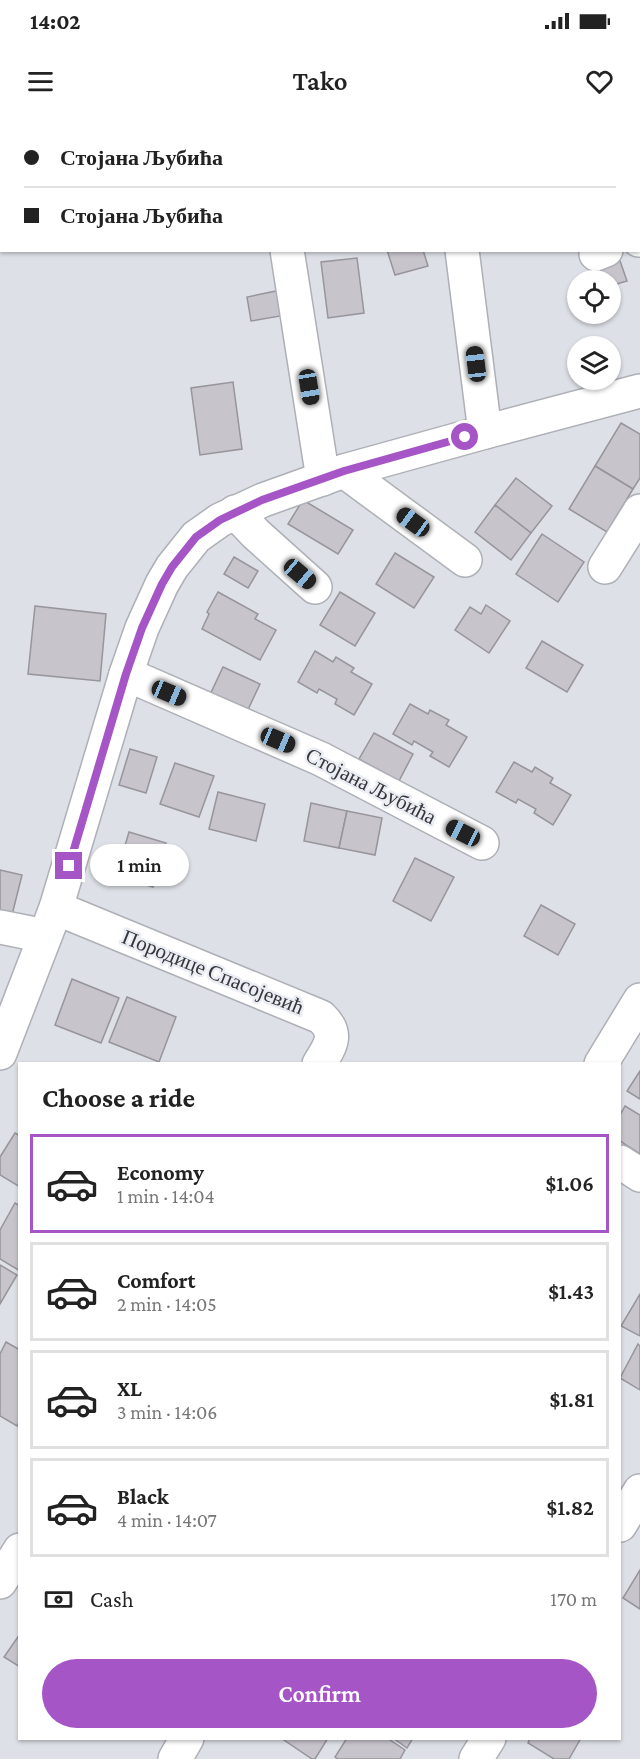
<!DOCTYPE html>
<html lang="en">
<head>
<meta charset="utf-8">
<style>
  body { margin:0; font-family:"Crimson Pro",serif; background:#f2f2f2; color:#222; height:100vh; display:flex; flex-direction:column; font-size:22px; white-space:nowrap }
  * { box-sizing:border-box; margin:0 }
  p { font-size:20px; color:#767676 }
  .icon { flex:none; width:33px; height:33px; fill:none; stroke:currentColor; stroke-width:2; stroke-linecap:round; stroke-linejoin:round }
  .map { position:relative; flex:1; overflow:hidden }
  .sheet { position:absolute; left:18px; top:942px; width:603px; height:678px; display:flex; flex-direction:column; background:#fff; border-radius:0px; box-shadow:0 2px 4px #0004 }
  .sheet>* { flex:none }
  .banner { position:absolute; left:0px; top:0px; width:640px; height:132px; box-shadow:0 2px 4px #0004; display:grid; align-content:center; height:132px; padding:0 24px; background:#fff }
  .tools { position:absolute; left:567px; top:150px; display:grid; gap:12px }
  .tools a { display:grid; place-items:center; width:54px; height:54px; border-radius:50%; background:#fff; box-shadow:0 2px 4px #0004; font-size:30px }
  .end { position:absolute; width:27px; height:27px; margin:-14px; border:8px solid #a555c6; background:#fff; box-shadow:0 0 0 3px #fff }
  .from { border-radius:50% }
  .bubble { position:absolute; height:42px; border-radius:21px; background:#fff; box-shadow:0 2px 4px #0004; font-size:20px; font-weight:600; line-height:42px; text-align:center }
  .car { position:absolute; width:18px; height:36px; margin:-18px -9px; border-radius:8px; box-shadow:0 0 4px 2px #0007; background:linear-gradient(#222 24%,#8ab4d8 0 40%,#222 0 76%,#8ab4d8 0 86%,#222 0) }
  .banner b { display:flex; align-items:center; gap:21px; height:57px; font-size:22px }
  .banner b+b { border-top:2px solid #e0e0e0 }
  .banner i { width:15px; height:15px; background:#222 }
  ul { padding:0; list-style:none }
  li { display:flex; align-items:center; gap:18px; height:99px; margin:0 12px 9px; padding:0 12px; border:3px solid #e0e0e0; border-radius:0px }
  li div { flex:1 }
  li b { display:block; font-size:22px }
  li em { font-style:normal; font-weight:600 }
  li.selected { border-color:#a555c6 }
  li>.icon { width:54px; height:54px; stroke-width:1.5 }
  h2 { padding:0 24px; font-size:27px; line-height:72px }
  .pay { display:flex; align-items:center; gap:15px; height:66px; padding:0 24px; font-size:22px }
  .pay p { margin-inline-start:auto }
  .cta { display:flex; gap:12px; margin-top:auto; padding:12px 24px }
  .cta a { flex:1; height:69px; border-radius:36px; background:#a555c6; color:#fff; font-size:24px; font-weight:600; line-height:69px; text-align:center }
  .status { display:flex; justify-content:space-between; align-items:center; height:42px; padding:0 30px; background:#fff; direction:ltr }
  .status svg { height:16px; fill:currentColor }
  header { display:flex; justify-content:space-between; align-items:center; height:78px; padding:0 24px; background:#fff; font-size:27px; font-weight:600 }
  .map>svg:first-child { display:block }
</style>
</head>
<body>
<div class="status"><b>14:02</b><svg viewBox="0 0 49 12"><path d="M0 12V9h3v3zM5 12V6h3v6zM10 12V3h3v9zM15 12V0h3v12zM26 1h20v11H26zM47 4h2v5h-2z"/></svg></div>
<header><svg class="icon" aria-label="menu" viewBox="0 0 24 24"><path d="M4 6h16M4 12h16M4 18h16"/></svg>Tako<svg class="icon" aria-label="heart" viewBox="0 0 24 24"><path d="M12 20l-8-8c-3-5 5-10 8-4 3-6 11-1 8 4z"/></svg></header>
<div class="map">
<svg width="640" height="1639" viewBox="0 0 640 1639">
  <rect width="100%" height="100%" fill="#dde0e6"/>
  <!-- building -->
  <g fill="#c7c4cb" stroke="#97959b" stroke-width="1.5">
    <polygon points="387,130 423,130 428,146 395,155"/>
    <polygon points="357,138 364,193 328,198 321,142"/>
    <polygon points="619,138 627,161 610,166 610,160 602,160 597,144"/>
    <polygon points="281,170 286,195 251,201 247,177"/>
    <polygon points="233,262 242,329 200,335 191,268"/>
    <polygon points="621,303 640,314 640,358 633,369 595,346"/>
    <polygon points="595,346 633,369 607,412 569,389"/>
    <polygon points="516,358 552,386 531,413 495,385"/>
    <polygon points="303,380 353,410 338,434 288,404"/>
    <polygon points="495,385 531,413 511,440 475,412"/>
    <polygon points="542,414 584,442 558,482 516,454"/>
    <polygon points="395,433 434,457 414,488 376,464"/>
    <polygon points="234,437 258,451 248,468 224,454"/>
    <polygon points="218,472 258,494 255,499 276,510 260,540 202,509 209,494 207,492"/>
    <polygon points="340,472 375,493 355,526 320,505"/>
    <polygon points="486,485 510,501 489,533 455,510 470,487 481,494"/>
    <polygon points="35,486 106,494 100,561 28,554"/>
    <polygon points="542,521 583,545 567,572 526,548"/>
    <polygon points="315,531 333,542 336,537 354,548 351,552 372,564 354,595 335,584 337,579 319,569 317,573 298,562"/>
    <polygon points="223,547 260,564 245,596 208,579"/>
    <polygon points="410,584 428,594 430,590 449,600 446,605 467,617 449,647 430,636 433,632 414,621 412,625 393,614"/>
    <polygon points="374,613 413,634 399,661 359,639"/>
    <polygon points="130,629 157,637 146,673 119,665"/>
    <polygon points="514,642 532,652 535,647 553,658 550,663 571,675 553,705 534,693 536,689 518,679 516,683 496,672"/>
    <polygon points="175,643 214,656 199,697 160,684"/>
    <polygon points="218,672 265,684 256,721 209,709"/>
    <polygon points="311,683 347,691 339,728 304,721"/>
    <polygon points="347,691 382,698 375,735 339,728"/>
    <polygon points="129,712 166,723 153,767 116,756"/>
    <polygon points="415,738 454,757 431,801 393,781"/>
    <polygon points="0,750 22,755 12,795 0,792"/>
    <polygon points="541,785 575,804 558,835 524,816"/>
    <polygon points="72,859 119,878 101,923 55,905"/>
    <polygon points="127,877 176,897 159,942 109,922"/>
    <polygon points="640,951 640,979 627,971"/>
    <polygon points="625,986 640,995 640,1034 620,1021 620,995"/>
    <polygon points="15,1013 20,1016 20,1067 0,1055 0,1037"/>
    <polygon points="15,1083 20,1086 20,1151 0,1139 0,1110"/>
    <polygon points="0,1145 17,1155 0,1184"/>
    <polygon points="640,1174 640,1216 621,1206"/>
    <polygon points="6,1222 20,1230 20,1301 17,1306 0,1296 0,1234"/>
    <polygon points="638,1224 640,1226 640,1270 620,1258"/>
    <polygon points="640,1450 640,1489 623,1478"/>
    <polygon points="20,1514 20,1547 4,1537"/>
    <polygon points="281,1618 328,1618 315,1639 312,1639"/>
    <polygon points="347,1618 387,1618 405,1630 400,1639 338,1639 335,1637"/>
    <polygon points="393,1618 413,1618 407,1628"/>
    <polygon points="530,1618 581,1618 569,1639 554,1639 528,1623"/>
  </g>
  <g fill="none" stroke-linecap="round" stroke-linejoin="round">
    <defs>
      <g id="minor">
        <polyline points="444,0 444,2"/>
        <polyline points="639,120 640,120"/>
        <polyline points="287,130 323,359"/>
        <polyline points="462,130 485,312"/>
        <polyline points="596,134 606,130"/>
        <polyline points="344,351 465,440"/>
        <polyline points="235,392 256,414 315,467"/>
        <polyline points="605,447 640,391"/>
        <polyline points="126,554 321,639 482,723"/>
        <path d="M56,788L321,897C339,914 331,925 319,944"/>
        <polyline points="0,807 45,816"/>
        <polyline points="0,933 56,788 126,554 142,508 162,464 172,447 196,417 220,400 263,380 344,351 485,312 640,271"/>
        <polyline points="601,944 640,880"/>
        <polyline points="620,1042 640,1055"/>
        <polyline points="620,1405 640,1371"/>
        <polyline points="0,1462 20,1430"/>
        <polyline points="175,1639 187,1618"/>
        <polyline points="476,1639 489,1618"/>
      </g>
    </defs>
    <!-- minor casing -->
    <use href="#minor" stroke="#adb0b6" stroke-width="36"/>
    <!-- minor -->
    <use href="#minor" stroke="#fff" stroke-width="33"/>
  </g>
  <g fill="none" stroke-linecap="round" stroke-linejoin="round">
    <!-- route -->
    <polyline stroke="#a555c6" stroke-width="8" points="69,746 126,554 142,508 162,464 172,447 196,417 220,400 262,380 344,351 465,317"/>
  </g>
  <g text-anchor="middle" stroke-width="5" stroke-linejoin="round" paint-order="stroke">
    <!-- street labels -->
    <g font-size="21" fill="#353639" stroke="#eaedf4">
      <text transform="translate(371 666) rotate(27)" y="7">Стојана Љубића</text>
      <text transform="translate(213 852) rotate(22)" y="7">Породице Спасојевић</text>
    </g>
  </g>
</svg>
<div class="tools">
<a><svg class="icon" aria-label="locate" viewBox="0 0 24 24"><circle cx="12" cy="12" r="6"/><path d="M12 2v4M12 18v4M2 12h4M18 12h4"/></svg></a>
<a><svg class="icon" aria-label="layers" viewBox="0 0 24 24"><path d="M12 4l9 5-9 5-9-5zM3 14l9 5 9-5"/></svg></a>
</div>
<i class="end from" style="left:465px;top:317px"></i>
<i class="end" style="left:69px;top:746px"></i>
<div class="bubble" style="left:90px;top:724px;width:99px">1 min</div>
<i class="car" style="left:476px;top:244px;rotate:353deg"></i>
<i class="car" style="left:309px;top:267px;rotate:171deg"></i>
<i class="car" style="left:413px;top:402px;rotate:306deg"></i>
<i class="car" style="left:300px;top:454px;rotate:130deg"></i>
<i class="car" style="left:169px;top:573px;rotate:113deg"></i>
<i class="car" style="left:278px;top:620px;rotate:113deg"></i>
<i class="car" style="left:463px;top:713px;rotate:297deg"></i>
<div class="banner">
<b><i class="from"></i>Стојана Љубића</b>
<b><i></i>Стојана Љубића</b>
</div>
<section class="sheet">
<h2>Choose a ride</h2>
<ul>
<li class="selected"><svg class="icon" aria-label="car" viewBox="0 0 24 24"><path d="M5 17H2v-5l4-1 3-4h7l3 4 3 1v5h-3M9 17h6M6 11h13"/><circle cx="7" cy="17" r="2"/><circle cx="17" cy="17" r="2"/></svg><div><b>Economy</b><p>1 min · 14:04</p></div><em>$1.06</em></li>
<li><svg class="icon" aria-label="car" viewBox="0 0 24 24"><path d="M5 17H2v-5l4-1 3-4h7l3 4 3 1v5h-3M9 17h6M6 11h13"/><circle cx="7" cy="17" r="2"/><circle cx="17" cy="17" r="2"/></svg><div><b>Comfort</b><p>2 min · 14:05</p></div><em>$1.43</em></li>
<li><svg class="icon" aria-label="car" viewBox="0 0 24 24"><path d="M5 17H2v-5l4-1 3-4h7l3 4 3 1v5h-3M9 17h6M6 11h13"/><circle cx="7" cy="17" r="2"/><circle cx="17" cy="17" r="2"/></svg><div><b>XL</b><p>3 min · 14:06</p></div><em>$1.81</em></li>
<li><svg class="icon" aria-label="car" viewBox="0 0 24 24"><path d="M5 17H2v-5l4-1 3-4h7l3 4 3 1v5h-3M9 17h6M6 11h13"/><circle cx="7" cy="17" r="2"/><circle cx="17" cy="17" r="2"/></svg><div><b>Black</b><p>4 min · 14:07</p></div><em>$1.82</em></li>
</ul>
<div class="pay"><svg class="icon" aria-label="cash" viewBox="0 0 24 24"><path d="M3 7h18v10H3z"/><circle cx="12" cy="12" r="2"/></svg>Cash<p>170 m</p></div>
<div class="cta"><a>Confirm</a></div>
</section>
</div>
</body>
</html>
